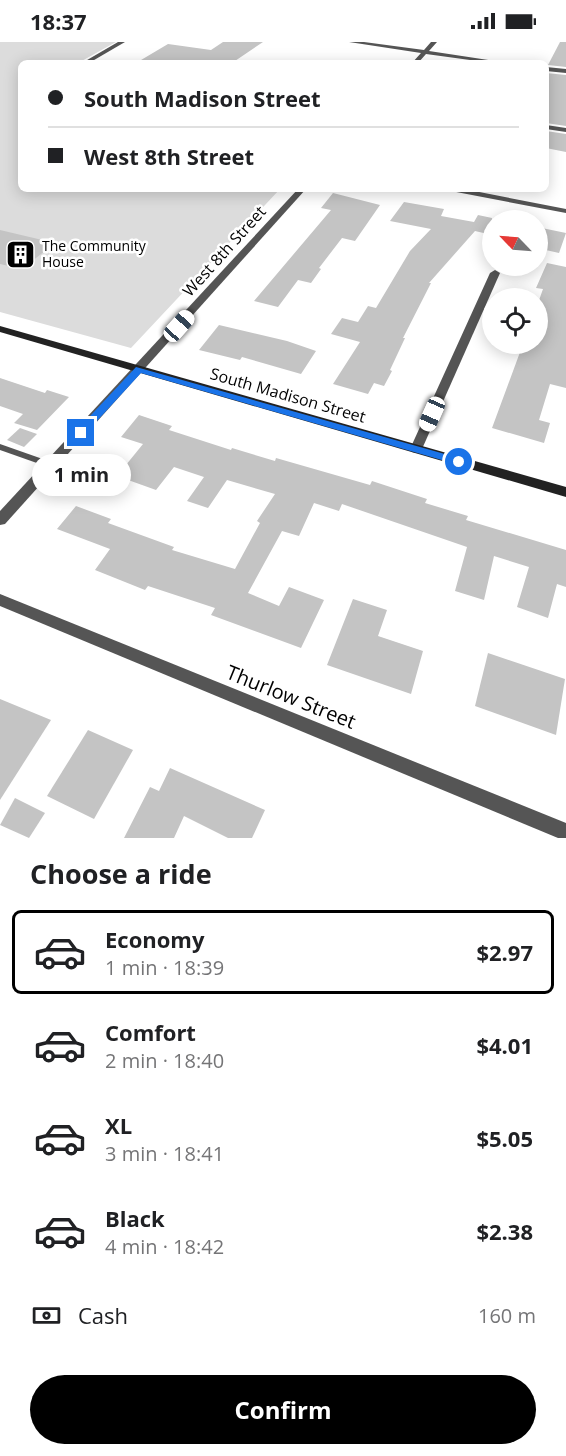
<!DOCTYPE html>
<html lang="en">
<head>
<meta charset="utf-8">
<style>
  body { margin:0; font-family:"Open Sans",sans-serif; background:#f2f2f2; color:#202124; height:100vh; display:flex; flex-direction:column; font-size:22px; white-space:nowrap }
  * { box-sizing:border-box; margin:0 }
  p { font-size:20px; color:#757577 }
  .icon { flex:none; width:33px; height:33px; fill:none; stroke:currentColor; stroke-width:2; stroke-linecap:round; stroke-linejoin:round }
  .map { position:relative; height:796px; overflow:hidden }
  .side { display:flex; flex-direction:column; background:#fff; flex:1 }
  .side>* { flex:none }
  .top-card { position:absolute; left:18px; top:18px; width:531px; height:132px; border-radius:9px; box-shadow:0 3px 15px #0003; display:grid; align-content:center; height:132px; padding:0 30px; background:#fff }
  .needle { width:39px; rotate:295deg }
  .fabs { position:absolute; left:482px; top:168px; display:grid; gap:12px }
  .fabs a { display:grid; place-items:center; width:66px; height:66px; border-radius:50%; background:#fff; box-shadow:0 3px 15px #0003; font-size:30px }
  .end { position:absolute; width:27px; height:27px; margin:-14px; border:8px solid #1a73e8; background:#fff; box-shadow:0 0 0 3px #fff }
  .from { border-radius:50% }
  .bubble { position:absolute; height:42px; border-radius:21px; background:#fff; box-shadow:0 3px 15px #0003; font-size:20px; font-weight:700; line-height:42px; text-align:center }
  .car { position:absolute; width:18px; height:36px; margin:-18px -9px; border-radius:8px; box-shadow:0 0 4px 2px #0007; background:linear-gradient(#fff 24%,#345 0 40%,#fff 0 76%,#345 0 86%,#fff 0) }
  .top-card b { display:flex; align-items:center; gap:21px; height:57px; font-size:22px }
  .top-card b+b { border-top:2px solid #e0e0e0 }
  .top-card i { width:15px; height:15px; background:#202124 }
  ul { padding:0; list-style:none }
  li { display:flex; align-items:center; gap:18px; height:84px; margin:0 12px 9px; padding:0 18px; border:3px solid transparent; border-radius:9px }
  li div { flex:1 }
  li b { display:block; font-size:22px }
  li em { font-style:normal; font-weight:700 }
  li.on { border-color:#000 }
  li>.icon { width:54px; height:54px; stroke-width:1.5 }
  h2 { padding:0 30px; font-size:27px; line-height:72px }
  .pay { display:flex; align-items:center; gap:15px; height:66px; padding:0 30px; font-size:22px }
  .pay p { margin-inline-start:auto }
  .button { display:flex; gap:12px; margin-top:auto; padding:12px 30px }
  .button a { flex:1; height:69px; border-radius:36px; background:#000; color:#fff; font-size:24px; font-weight:700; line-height:69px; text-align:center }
  .status { display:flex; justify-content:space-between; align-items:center; height:42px; padding:0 30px; background:#fff; direction:ltr }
  .status svg { height:16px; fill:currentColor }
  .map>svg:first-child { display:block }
</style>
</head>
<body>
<div class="status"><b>18:37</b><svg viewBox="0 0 49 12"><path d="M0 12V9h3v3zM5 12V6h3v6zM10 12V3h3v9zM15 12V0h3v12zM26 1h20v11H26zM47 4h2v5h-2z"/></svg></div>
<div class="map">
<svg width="566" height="796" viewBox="0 0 566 796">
  <rect width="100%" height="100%" fill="#fff"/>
  <!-- green -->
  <polygon fill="#dcdcdc" points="0,0 116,0 78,21 21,21 21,147 280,147 131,306 0,270"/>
  <!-- building -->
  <g fill="#c4c4c4">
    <polygon points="223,0 263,0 232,21 136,21 168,2 211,8"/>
    <polygon points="560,0 566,0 566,25 548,23"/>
    <polygon points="546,31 566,33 566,84 546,81"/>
    <polygon points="546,89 566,92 566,110 546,106"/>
    <polygon points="333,151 380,163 355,199 342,196 319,226 321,227 311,241 298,238 278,265 254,259 331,168 321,166"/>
    <polygon points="404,160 444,167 441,174 474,180 478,173 492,176 492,193 475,189 429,241 431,241 403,296 405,296 390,328 392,329 384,344 374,341 368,352 333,342 360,300 331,292 342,276 358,280 368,264 376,266 410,209 431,187 390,179"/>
    <polygon points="537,185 566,191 559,211 537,206"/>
    <polygon points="0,188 55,201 22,227 0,222"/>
    <polygon points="547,221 566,225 566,346 550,342 539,378 550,381 544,401 492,386 523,302 537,302 537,264 543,247 536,246"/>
    <polygon points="219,283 287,299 316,309 301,332 242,315 240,318 199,308"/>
    <polygon points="0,336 45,351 47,348 69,355 37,388 14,381 23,372 0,364"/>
    <polygon points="139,373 172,384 169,388 231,408 232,406 275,419 276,416 370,443 372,439 427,457 425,461 468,474 466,478 566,508 566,545 557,542 548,576 517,565 529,525 494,514 484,558 455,549 467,505 342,462 339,469 314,461 299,494 282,489 248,551 279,564 289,545 324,558 301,606 211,573 215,566 148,544 145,548 95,528 110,507 57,487 76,464 111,477 108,481 174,505 172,508 235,527 260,481 257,479 275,452 227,438 208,466 187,459 204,435 174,425 156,448 117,434 143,402 121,395"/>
    <polygon points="20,386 37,392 24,405 7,398"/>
    <polygon points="353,557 387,568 378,594 423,609 411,652 327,623"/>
    <polygon points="488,611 565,637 556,693 475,664"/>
    <polygon points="0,657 51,678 0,758"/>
    <polygon points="88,688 133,708 94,777 47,754"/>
    <polygon points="170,726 265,768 252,796 228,796 184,774 174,796 124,796 150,745 159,749"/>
    <polygon points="15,756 45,771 29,796 0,783"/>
  </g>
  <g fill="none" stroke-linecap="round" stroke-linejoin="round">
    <!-- lane -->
    <polygon fill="#555" fill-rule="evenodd" points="0,402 54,421 55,423 51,426 0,408"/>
    <!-- street -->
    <g fill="#555" fill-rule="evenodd">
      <polygon points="118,0 125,0 89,21 82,21"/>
      <polygon points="349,0 364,0 424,8 431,0 437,0 429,9 508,21 492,21 426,12 418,21 412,21 421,11"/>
      <polygon points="546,25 566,27 566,31 546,29"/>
      <polygon points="546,83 566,86 566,90 546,87"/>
      <polygon points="298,147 306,147 5,482 0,483 0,469"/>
      <polygon points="447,147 464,147 566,167 566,171 451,149"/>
      <polygon points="495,228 500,231 422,407 416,411 412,410 410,407 490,231"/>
      <polygon points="0,552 566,781 566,796 558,796 0,564"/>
    </g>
    <!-- secondary -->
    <polygon fill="#222" fill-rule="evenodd" points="0,284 566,445 566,455 0,290"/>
  </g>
  <!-- route -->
  <polygon fill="#1a73e8" points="136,325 459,416 464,420 459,423 141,331 84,393 77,393 77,388"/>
  <!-- icons -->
  <defs>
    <symbol id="building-square" viewBox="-11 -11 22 22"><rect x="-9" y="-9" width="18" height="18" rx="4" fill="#000" stroke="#fff"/><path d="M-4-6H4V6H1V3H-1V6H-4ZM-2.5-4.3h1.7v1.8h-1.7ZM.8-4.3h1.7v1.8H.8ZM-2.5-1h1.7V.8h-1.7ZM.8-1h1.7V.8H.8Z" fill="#fff"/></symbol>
  </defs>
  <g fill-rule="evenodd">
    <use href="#building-square" x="4" y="196" width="33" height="33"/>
  </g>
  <g text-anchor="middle" stroke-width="5" stroke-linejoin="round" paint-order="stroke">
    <!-- far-poi labels -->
    <g font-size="14" fill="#000" stroke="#fff" text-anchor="start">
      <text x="42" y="209">The Community<tspan x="42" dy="16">House</tspan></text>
    </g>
    <!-- street labels -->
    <g font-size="16" fill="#000" stroke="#fff">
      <text transform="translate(224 209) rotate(-48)" y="6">West 8th Street</text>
      <text transform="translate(288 353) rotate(16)" y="6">South Madison Street</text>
    </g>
    <!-- near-street labels -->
    <g font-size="20" fill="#000" stroke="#fff">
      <text transform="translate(291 655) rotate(22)" y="7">Thurlow Street</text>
    </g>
  </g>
</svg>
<div class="fabs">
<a><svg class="needle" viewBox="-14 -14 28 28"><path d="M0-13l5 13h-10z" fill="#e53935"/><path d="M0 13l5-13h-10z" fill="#757577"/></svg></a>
<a><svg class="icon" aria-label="locate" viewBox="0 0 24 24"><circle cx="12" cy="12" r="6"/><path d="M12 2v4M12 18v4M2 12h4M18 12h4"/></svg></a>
</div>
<i class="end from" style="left:459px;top:420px"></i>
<i class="end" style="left:81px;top:391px"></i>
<div class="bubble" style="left:32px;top:412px;width:99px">1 min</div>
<i class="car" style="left:179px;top:284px;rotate:42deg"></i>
<i class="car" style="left:432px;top:372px;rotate:204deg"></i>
<div class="top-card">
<b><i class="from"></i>South Madison Street</b>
<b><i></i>West 8th Street</b>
</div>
</div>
<section class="side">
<h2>Choose a ride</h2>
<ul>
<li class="on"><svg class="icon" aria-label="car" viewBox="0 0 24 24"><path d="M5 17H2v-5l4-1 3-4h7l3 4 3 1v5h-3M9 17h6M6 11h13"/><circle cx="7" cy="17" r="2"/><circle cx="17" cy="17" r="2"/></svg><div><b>Economy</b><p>1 min · 18:39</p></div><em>$2.97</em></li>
<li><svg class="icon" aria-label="car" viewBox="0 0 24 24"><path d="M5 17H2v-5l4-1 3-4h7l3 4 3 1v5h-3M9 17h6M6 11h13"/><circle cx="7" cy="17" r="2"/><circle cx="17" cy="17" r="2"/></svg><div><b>Comfort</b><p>2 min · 18:40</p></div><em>$4.01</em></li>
<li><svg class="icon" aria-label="car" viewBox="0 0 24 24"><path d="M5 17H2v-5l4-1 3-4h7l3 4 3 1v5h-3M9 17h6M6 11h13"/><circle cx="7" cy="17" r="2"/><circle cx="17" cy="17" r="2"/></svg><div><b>XL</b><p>3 min · 18:41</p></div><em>$5.05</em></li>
<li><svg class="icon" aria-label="car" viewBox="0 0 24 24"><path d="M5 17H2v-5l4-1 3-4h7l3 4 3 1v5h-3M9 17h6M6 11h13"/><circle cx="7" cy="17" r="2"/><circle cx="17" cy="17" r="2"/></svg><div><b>Black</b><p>4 min · 18:42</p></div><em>$2.38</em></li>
</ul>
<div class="pay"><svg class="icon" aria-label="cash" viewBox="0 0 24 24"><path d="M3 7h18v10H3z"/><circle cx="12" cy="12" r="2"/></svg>Cash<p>160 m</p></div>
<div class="button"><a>Confirm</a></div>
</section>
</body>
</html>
